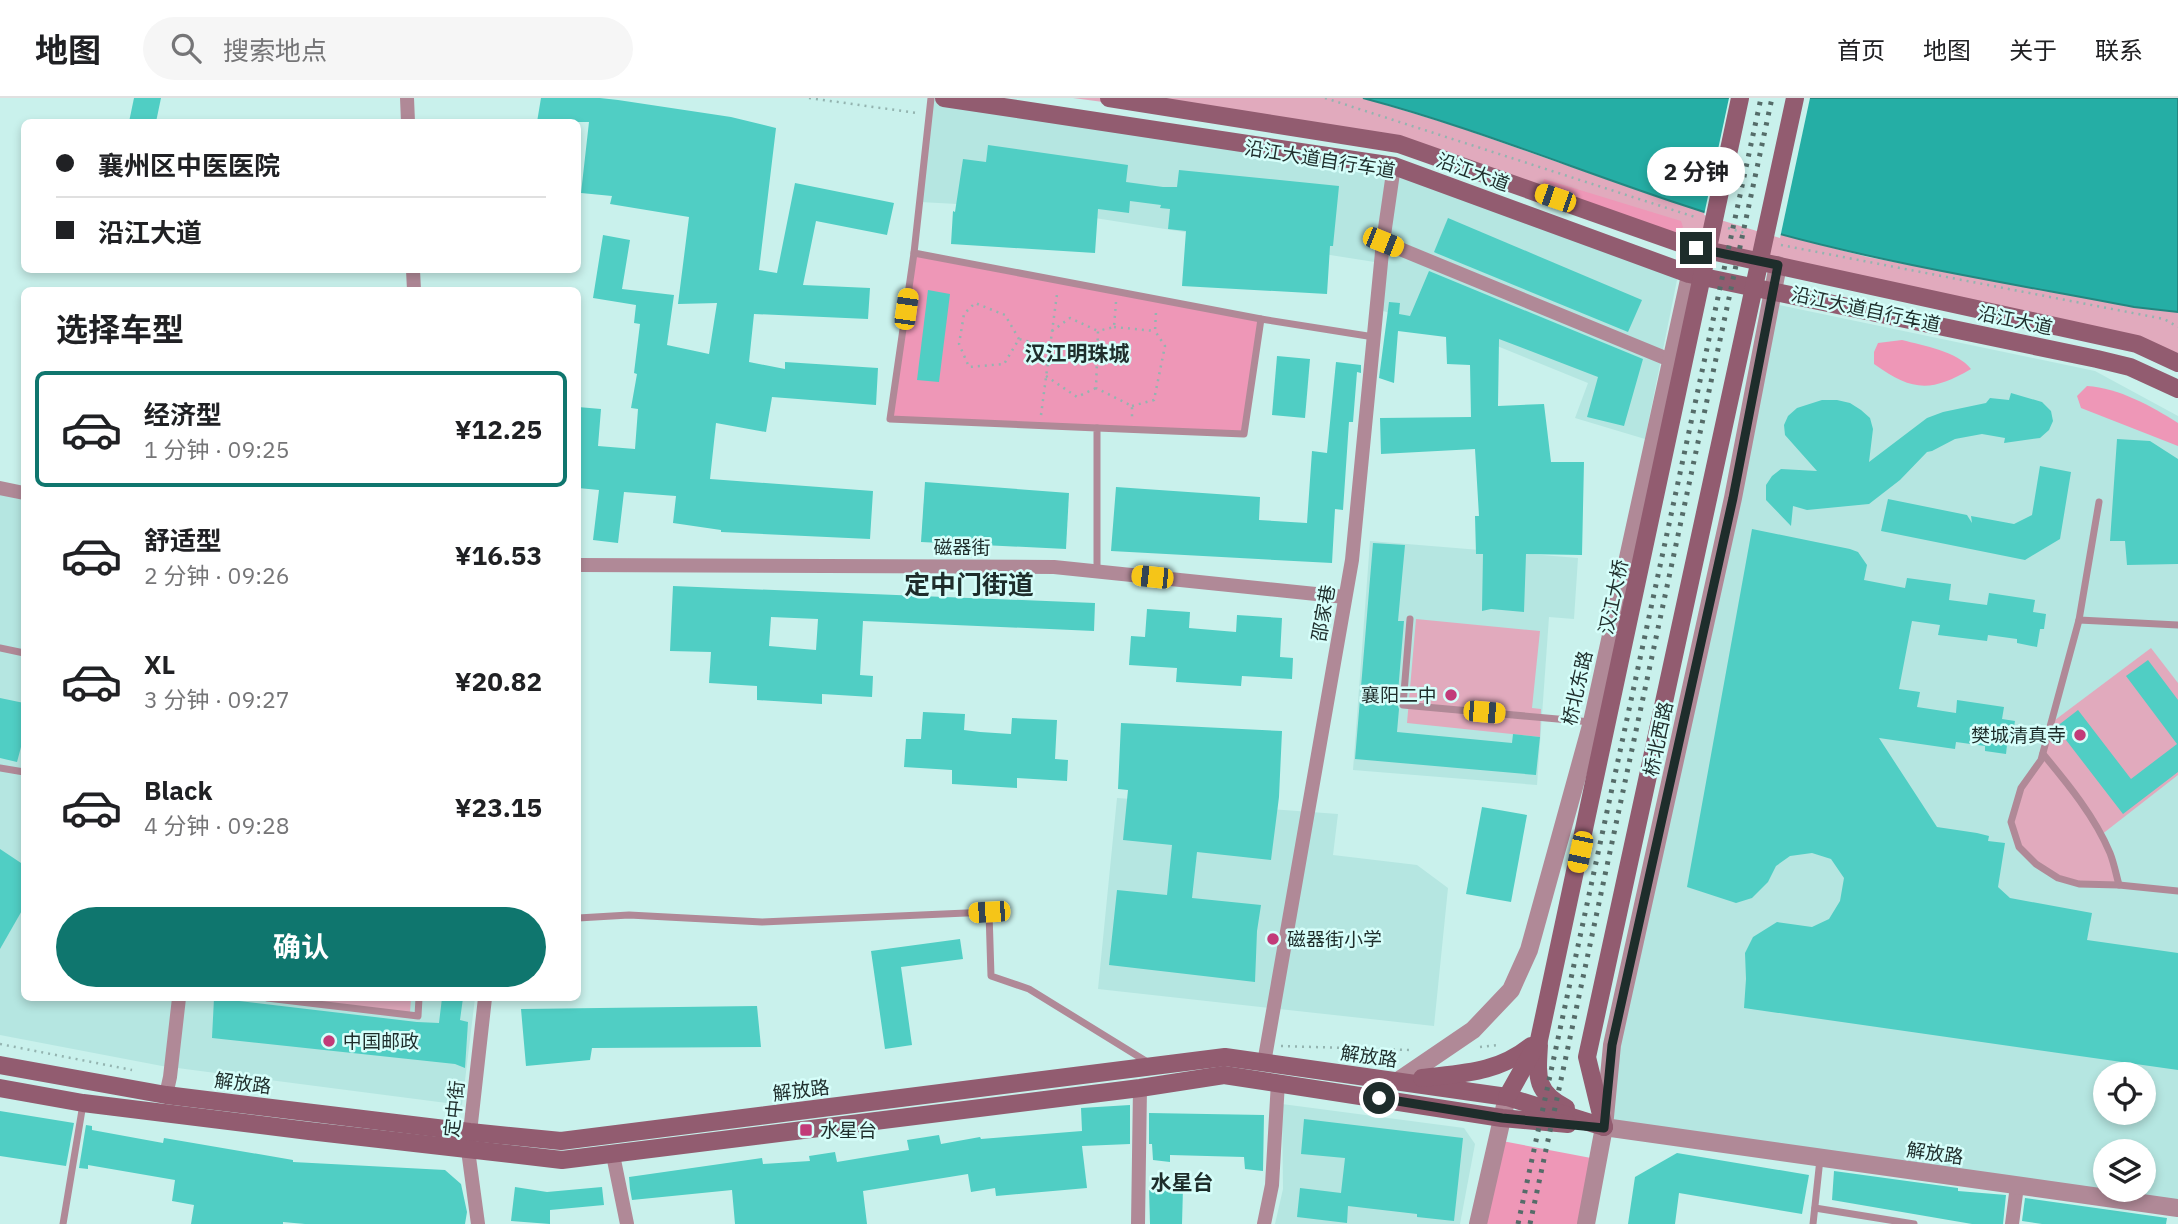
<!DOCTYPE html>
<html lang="zh">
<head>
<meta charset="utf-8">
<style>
  body { margin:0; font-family:"IBM Plex Sans","Noto Sans SC",sans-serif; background:#f6f6f6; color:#202124; height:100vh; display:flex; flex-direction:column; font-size:26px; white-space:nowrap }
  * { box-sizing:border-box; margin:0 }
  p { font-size:23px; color:#757577 }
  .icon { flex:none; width:38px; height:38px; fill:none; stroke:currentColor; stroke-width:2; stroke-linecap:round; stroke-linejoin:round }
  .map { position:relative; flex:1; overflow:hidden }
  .panel { position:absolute; left:21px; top:189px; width:560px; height:714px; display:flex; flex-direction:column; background:#fff; border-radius:10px; box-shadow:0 4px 10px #0003 }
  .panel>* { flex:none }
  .guide { position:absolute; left:21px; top:21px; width:560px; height:154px; border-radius:10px; box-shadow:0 4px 10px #0003; display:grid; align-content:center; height:154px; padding:0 35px; background:#fff }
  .fabs { position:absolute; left:2093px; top:964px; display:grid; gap:14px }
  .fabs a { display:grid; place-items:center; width:63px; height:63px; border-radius:50%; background:#fff; box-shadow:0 4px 10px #0003; font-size:35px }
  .end { position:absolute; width:32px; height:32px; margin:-16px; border:9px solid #1e2d2b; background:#fff; box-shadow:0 0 0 4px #fff }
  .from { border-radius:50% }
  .bubble { position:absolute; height:49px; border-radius:24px; background:#fff; box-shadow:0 4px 10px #0003; font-size:23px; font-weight:700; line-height:49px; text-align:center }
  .car { position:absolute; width:21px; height:42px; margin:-21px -10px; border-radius:9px; box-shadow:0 0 5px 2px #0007; background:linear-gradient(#f5c518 24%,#345 0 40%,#f5c518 0 76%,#345 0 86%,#f5c518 0) }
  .guide b { display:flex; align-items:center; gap:24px; height:66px; font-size:26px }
  .guide b+b { border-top:2px solid #e0e0e0 }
  .guide i { width:18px; height:18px; background:#202124 }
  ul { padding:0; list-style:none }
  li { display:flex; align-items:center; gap:21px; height:116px; margin:0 14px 10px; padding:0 21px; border:4px solid transparent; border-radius:10px }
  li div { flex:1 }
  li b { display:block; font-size:26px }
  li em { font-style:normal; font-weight:700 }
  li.active { border-color:#0f766e }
  li>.icon { width:63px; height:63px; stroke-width:1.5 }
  h2 { padding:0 35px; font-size:32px; line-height:84px }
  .action { display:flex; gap:14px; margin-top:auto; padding:14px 35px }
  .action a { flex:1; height:80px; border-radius:42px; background:#0f766e; color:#fff; font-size:28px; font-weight:700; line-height:80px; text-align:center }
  header { display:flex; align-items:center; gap:42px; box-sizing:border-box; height:98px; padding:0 35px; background:#fff; border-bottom:2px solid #e0e0e0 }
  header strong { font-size:33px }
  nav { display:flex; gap:38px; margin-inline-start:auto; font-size:24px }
  .search { width:490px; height:63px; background:#f6f6f6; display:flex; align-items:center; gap:18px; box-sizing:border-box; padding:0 24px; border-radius:38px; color:#757577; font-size:26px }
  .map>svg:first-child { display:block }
</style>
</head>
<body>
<header>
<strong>地图</strong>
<div class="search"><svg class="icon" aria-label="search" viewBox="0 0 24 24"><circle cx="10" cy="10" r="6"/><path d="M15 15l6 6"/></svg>搜索地点</div>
<nav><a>首页</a><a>地图</a><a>关于</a><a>联系</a></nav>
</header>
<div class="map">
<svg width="2178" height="1126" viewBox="0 0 2178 1126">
  <rect width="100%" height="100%" fill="#c9f1ec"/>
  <!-- built -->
  <g fill="#b5e6e1" fill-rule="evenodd">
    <polygon points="931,0 944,0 1394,68 1679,172 1645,341 1575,320 1588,285 1475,239 1376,211 1381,165 1031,110 920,104"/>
    <path d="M1770,205L2095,273L2178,318V1110L1604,1029ZM2105,976H2144V1015H2105ZM2105,1054H2144V1092H2105Z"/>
    <polygon points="0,394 24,399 24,900 475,900 462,1007 162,968 0,937"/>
    <polygon points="1370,443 1578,460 1574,521 1549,519 1537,687 1353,672"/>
    <polygon points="1117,700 1338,716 1333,757 1417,767 1448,790 1434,928 1098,891"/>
    <polygon points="1282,1006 1464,1030 1475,1046 1460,1126 1275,1126 1283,1091"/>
  </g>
  <!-- green -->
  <g fill="#e1aabd">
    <polygon points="1073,0 1363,0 1455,28 1657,99 1774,135 1868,159 2134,209 2178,214 2178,265 2136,246 1688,148 1399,46 1298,30"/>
    <polygon points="1416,521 1540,533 1532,610 1541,611 1540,639 1407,625"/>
    <polygon points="2151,550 2178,585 2178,677 2101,737 2119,787 2079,786 2058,780 2019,749 2011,724 2021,690 2041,662 2051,625"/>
    <polygon points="278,900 411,900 410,915"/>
  </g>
  <!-- forest -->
  <g fill="#ee97b7">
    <polygon points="1544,81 1681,123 1683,129 1679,134 1672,135 1542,88"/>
    <polygon points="914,155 1261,221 1244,336 890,321"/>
    <path d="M1902,242C1924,248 1957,253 1971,271C1930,295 1912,293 1874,266V254L1878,245Z"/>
    <path d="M2087,288C2119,290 2151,308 2178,325V348L2081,310L2077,298Z"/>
    <polygon points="1497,1042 1591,1060 1586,1126 1478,1126"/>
  </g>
  <!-- water -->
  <path fill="#25aea5" stroke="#238780" stroke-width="2" d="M1363,0H2178V214L2134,209C2014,186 1893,167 1776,135C1636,98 1503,37 1363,0Z"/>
  <!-- pier -->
  <polygon fill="#c9f1ec" points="1729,0 1810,0 1780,140 1704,117"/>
  <!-- building -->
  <g fill="#50cec4" fill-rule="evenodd">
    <polygon points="134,0 161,0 156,24 129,24"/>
    <polygon points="541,0 600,0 618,2 731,19 776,30 759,172 777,175 795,85 894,105 887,137 816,123 803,187 870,190 868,221 754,216 749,264 785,271 785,264 878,270 876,307 772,299 766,334 716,325 710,381 873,393 870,441 721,434 721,432 673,425 676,398 624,394 618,445 593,442 599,392 578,390 578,309 601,311 598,348 635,351 638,311 631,310 637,276 634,275 640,226 634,225 636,207 593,200 603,137 630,142 622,191 674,197 667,247 709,256 717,205 678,206 689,119 610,106 612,98 581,95 589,24 537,24"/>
    <polygon points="988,47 1128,67 1126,84 1163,89 1177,89 1179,72 1339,88 1333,148 1330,148 1327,196 1182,188 1186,133 1168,131 1170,111 1160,110 1161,107 1130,103 1129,115 1098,111 1095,155 951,146 953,113 955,114 963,61 986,64"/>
    <polygon points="1448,120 1642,202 1628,234 1436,155 1434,154"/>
    <polygon points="1429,173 1643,261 1624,328 1587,319 1598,279 1499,241 1498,308 1544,306 1551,364 1584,364 1582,457 1526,456 1524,514 1491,511 1482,513 1483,456 1476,456 1475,418 1479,418 1475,351 1381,356 1380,320 1471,319 1470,267 1447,266 1446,239 1398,233 1394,285 1379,280 1389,204 1400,205 1399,216 1410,218"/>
    <polygon points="928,192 950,196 939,284 917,282"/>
    <polygon points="1277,258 1310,261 1305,320 1272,317"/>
    <polygon points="1336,264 1361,267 1361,275 1357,274 1353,324 1349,324 1343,412 1335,411 1332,465 1111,453 1116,389 1260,399 1259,422 1307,425 1312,353 1327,355"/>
    <polygon points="2011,295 2042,304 2051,313 2053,323 2049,332 2040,340 2004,345 2005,340 1982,336 1955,341 1932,353 1927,354 1900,382 1869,406 1807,412 1793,408 1791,428 1766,402 1766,387 1772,378 1781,371 1817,373 1785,337 1784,327 1788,318 1797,310 1822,302 1837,302 1850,305 1861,312 1870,320 1873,331 1869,364 1927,320 1943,314 1986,305 1990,300 2009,302"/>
    <polygon points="2117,341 2150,343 2178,361 2178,466 2127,467 2125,443 2110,443"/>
    <polygon points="2040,368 2071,374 2060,441 2025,462 1881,433 1888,401 1967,417 1972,425 1971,418 2014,426 2032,417"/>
    <polygon points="925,384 1069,395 1066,451 921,444"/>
    <polygon points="1752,431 1850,451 1858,454 1867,467 1864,482 1905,490 1907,480 1951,486 1949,502 1987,507 1989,495 2035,502 2033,514 2046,516 2044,531 2040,531 2037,549 2017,545 2017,541 1988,537 1987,543 1938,537 1940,527 1912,523 1899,591 1920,594 1917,609 1956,615 1957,602 2004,609 2002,621 2015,623 2012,639 2008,638 2006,656 1985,653 1985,648 1956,644 1955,651 1879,640 1937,729 1977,735 1989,738 1988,743 2005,745 1998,789 2010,800 2092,815 2087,842 2178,855 2178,972 1744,910 1746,881 1745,855 1753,839 1777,824 1812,829 1829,821 1840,803 1844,780 1831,761 1812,755 1790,758 1776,768 1768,784 1752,800 1736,805 1687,789"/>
    <polygon points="1373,445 1405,447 1398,523 1404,523 1397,606 1399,611 1397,634 1512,645 1513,636 1540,639 1536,677 1355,661"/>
    <path d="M673,488L1095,505L1094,533L863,523L860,577L873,578L872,599L822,596V606L757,602V588L709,585L711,554L670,553ZM771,519L818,521L816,552L769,548Z"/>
    <polygon points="1147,511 1190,514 1189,530 1236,534 1237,517 1282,520 1280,559 1293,560 1292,581 1242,578 1241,588 1176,584 1177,570 1129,567 1131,538 1145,539"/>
    <polygon points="2148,562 2178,602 2178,674 2123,716 2056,629 2078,612 2131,681 2177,646 2126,578"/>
    <polygon points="0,600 24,605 24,650 21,649 17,664 0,660"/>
    <polygon points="923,614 965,616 964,632 980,634 1011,636 1012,620 1057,622 1055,661 1068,662 1067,683 1017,680 1017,690 952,686 952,672 904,669 906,641 921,641"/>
    <polygon points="1121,625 1282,633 1279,699 1271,762 1197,754 1192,800 1261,807 1257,833 1255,884 1109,867 1117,792 1167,797 1172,747 1123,742 1128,692 1118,691"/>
    <polygon points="1482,709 1527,717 1511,804 1466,796"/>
    <polygon points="0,751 24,767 24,809 0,851"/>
    <polygon points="960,841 963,861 901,869 912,947 885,951 871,853"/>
    <polygon points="214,900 417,924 439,925 442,900 463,900 460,922 468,924 465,970 455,966 212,940"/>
    <polygon points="757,908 761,949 592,950 590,962 526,968 521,911"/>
    <polygon points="1130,1007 1130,1046 1082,1048 1087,1090 996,1098 995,1090 971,1094 968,1076 863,1093 867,1126 735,1126 732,1092 632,1102 630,1091 629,1079 762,1060 763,1066 810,1063 809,1058 835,1054 837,1064 909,1052 907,1042 939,1037 941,1046 980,1039 981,1041 1082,1033 1081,1010"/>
    <polygon points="0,1013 74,1025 66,1068 0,1058"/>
    <polygon points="1149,1015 1264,1017 1263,1073 1245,1071 1244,1059 1170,1057 1170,1064 1153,1062 1152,1046 1149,1046"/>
    <polygon points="1304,1021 1463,1040 1454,1123 1417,1119 1417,1116 1348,1108 1347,1125 1297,1119 1300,1090 1341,1095 1345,1060 1301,1056"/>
    <polygon points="86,1027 92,1028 92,1032 163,1045 164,1040 293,1062 293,1064 445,1072 461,1086 467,1114 465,1126 305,1126 283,1124 283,1126 191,1126 194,1107 172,1103 175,1082 88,1067 88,1071 79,1070"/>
    <polygon points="1677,1055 1809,1077 1802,1116 1679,1095 1675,1126 1628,1126 1635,1079"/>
    <polygon points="1834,1073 1958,1090 1958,1093 2006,1097 2003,1126 1972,1126 1832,1102"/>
    <polygon points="515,1089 547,1094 602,1089 604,1107 550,1112 550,1126 511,1123"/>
    <polygon points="1149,1089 1183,1090 1182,1126 1150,1126"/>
    <polygon points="2025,1100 2167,1120 2166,1126 2042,1126 2022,1123"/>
  </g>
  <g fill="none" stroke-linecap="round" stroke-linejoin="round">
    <!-- path -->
    <g stroke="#94b4b0" stroke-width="2.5" stroke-dasharray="2 5" stroke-linecap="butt">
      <polyline points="809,0 917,15"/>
      <polyline points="1325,0 1698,120"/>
      <polyline points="1728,130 1748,136"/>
      <polyline points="1781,147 2164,221 2178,229"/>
      <polyline points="1116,204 1114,229 1098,233 1096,290 1132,308 1132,321"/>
      <polyline points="1114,229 1155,233"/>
      <polyline points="1052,233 1070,220 1098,233"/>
      <polyline points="1019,241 1005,217 975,205 964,216 959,246 969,269 1004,266 1019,241 1050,249"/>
      <polyline points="1046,278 1077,299 1096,290"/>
      <polyline points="1132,308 1154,302 1165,248 1155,233 1156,214"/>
      <polyline points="1041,317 1057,196"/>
      <polyline points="0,946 132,972"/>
      <polyline points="1281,948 1411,952"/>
      <polyline points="1480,949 1498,947"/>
    </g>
    <!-- service -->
    <g stroke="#b08997" stroke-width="7">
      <polyline points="931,0 914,155 890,321 1097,330 1097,473"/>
      <polyline points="914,155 1261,221 1374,239"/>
      <polyline points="1097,330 1244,336 1261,221"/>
      <polyline points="2099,404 2079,522 2178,527"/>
      <polyline points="1410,521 1403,607 1591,624"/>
      <polyline points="2079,522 2041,662 2021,690 2011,724 2019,749 2036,766 2058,780 2079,786 2119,787 2178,793"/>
      <polyline points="0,550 24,555"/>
      <path d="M2043,656C2068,686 2095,719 2110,755C2114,765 2116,776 2119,787"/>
      <polyline points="0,670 24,674"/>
      <polyline points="578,820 629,817 762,824 989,814 991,878 1029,891 1149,965"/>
      <polyline points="267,900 418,918 419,900"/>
      <polyline points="1815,1110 1914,1126"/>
      <polyline points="63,1126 83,1006"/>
      <polyline points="1813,1126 1820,1061"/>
    </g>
    <!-- minor -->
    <g stroke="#b08997" stroke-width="14">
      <polyline points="407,0 408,24"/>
      <polyline points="1383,144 1670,262"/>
      <polyline points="413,172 414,192"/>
      <polyline points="0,390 24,395"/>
      <polyline points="578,467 1054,469 1345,499"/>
      <polyline points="1264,965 1352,462 1383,144 1394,68"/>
      <polyline points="166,997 170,979 179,900"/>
      <polyline points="613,1057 627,1126"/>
      <polyline points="478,1126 468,1052 485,900"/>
      <polyline points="1138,1126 1140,990"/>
      <polyline points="1264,1126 1272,1087 1278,984"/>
      <polyline points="2012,1126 2017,1088"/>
    </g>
    <!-- tertiary -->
    <g stroke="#b08997" stroke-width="18">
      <polyline points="1398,983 1473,932 1511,892 1529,852 1592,624 1696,150"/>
      <polyline points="1604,1029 2178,1110"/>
      <polyline points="1478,1126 1507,999"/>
      <polyline points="1586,1126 1604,1029 1612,947 1733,400 1778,167"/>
    </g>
    <!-- secondary -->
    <g stroke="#925c70" stroke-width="18">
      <polyline points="944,0 1394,68 1689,176 2097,261 2130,269 2178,291"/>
      <polyline points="1109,0 1399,46 1688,148 2137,246 2178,265"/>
      <path d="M1539,947C1537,979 1535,994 1566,1010"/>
      <polyline points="0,967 166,997 470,1034 561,1043 1225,959 1507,999 1604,1029"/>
      <path d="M1422,980C1464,975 1497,975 1531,948"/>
      <polyline points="0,990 83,1005 309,1033 562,1062 1140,990 1224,977 1502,1020 1568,1026"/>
      <polyline points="1507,999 1539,942 1740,0"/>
      <polyline points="1604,1029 1587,959 1795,0"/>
    </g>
    <!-- rail -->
    <g stroke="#556c69" stroke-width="5" stroke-dasharray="3.5 7" stroke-linecap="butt">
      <polyline points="1518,1126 1761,0"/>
      <polyline points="1530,1126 1772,0"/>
    </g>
  </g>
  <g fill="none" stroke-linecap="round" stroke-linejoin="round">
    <!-- route -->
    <polyline stroke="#1e2d2b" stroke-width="9" points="1379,1000 1502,1020 1604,1030 1612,947 1733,400 1778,167 1696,150"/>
  </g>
  <!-- markers -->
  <g fill="#c23b79" stroke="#d6fefa" stroke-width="2.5">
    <circle cx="1451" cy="597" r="7"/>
    <circle cx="2080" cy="637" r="7"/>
    <circle cx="1273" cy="841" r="7"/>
    <circle cx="329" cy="943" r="7"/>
    <rect x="799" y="1025" width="14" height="14" rx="3.5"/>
  </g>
  <g text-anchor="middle" stroke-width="5" stroke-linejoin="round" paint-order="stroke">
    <!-- street labels -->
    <g font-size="19" fill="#1e2d2b" stroke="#d6fefa">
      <text transform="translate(1320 61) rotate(9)" y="7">沿江大道自行车道</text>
      <text transform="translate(1473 74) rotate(20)" y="7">沿江大道</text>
      <text transform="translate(1866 211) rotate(12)" y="7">沿江大道自行车道</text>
      <text transform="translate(2015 222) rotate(12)" y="7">沿江大道</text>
      <text x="962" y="456">磁器街</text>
      <text transform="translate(1613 499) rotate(-78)" y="7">汉江大桥</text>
      <text transform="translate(1323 515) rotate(-80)" y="7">邵家巷</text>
      <text transform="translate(1577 590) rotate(-77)" y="7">桥北东路</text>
      <text transform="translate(1658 641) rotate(-78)" y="7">桥北西路</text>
      <text transform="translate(1369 958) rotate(8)" y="7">解放路</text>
      <text transform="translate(243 985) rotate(7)" y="7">解放路</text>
      <text transform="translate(801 992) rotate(-7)" y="7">解放路</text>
      <text transform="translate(454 1011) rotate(-84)" y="7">定中街</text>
      <text transform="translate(1935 1055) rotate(8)" y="7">解放路</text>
    </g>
    <!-- poi labels -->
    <g font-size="19" fill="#1e2d2b" stroke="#d6fefa" text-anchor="start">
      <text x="1437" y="604" text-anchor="end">襄阳二中</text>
      <text x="2066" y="644" text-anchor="end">樊城清真寺</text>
      <text x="1287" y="848">磁器街小学</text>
      <text x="343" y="950">中国邮政</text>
      <text x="820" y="1039">水星台</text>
    </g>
    <!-- neighbourhood labels -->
    <g font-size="21" font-weight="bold" fill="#1e2d2b" stroke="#d6fefa">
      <text x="1077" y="263">汉江明珠城</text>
      <text x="1182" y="1092">水星台</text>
    </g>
    <!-- district labels -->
    <g font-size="26" font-weight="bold" fill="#1e2d2b" stroke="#d6fefa">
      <text x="969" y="496">定中门街道</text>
    </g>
  </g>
</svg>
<div class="fabs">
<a><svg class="icon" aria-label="locate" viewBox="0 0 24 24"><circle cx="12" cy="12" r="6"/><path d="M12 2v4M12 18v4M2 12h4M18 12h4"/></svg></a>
<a><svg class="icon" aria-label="layers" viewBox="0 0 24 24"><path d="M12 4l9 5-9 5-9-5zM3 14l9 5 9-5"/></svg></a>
</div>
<i class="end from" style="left:1379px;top:1000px"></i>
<i class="end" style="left:1696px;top:150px"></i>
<div class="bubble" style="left:1647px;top:49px;width:98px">2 分钟</div>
<i class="car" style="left:1555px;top:100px;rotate:289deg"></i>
<i class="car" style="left:1383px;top:144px;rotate:112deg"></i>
<i class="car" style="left:906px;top:211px;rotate:8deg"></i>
<i class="car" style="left:1152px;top:479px;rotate:276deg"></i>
<i class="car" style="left:1484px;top:614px;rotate:95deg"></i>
<i class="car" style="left:1580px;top:754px;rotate:192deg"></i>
<i class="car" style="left:989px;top:814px;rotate:267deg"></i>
<div class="guide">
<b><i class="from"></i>襄州区中医医院</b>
<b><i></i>沿江大道</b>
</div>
<section class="panel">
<h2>选择车型</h2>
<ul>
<li class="active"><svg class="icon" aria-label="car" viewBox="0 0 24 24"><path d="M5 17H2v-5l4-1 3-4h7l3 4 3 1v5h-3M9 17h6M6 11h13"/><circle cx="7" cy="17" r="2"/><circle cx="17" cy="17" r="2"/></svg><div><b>经济型</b><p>1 分钟 · 09:25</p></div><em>¥12.25</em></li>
<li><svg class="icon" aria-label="car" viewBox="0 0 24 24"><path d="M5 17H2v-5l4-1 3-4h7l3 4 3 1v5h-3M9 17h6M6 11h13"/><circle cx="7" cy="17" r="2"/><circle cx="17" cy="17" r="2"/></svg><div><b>舒适型</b><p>2 分钟 · 09:26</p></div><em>¥16.53</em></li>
<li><svg class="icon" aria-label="car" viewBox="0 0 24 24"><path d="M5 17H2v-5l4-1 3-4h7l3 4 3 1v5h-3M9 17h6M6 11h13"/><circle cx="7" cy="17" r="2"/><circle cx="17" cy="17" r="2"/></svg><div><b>XL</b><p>3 分钟 · 09:27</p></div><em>¥20.82</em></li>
<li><svg class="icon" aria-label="car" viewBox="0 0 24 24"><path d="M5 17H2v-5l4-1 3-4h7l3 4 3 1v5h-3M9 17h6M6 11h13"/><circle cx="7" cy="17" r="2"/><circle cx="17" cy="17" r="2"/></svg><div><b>Black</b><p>4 分钟 · 09:28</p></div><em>¥23.15</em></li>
</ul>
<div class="action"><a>确认</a></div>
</section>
</div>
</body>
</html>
